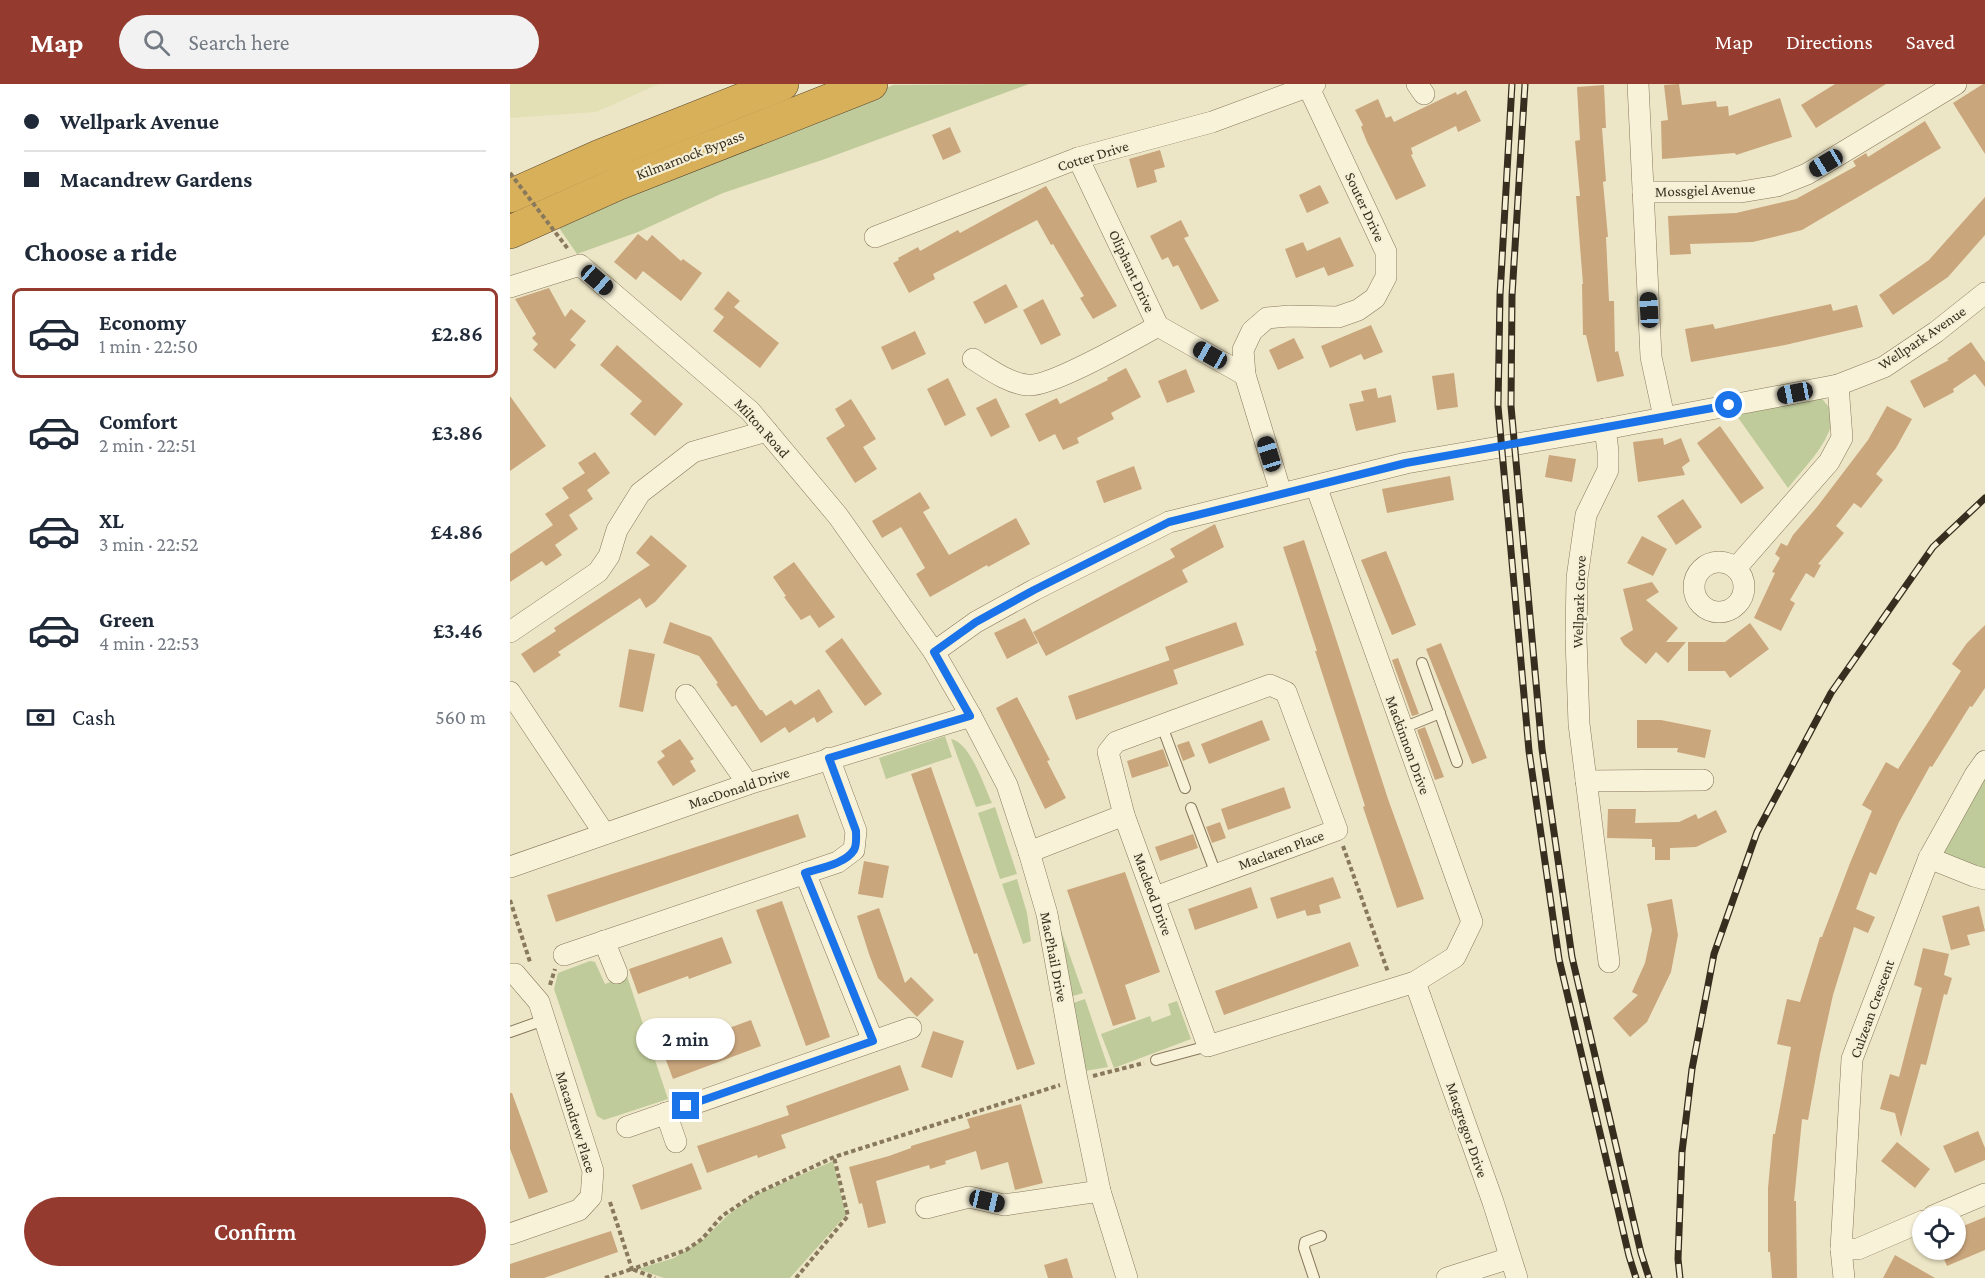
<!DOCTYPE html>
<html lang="en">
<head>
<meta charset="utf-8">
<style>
  body { margin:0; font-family:"Crimson Pro",serif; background:#f2f2f3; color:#1f2937; height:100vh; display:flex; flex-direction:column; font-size:22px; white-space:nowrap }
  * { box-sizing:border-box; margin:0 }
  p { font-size:20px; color:#747a83 }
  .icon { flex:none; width:33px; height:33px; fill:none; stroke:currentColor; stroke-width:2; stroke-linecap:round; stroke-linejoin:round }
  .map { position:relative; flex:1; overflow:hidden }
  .panel { display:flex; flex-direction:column; background:#fff; width:510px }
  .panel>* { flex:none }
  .guide { display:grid; align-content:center; height:132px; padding:0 24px; background:#fff }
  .fabs { position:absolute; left:1402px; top:1122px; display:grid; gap:12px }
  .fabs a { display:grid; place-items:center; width:54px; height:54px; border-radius:50%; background:#fff; box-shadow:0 2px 4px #0004; font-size:30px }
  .end { position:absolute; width:27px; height:27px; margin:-14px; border:8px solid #1a73e8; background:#fff; box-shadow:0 0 0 3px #fff }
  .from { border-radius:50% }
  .bubble { position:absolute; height:42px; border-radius:21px; background:#fff; box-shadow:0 2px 4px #0004; font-size:20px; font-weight:600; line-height:42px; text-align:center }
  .car { position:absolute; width:18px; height:36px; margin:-18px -9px; border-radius:8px; box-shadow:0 0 4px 2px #0007; background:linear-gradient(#222 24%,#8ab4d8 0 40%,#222 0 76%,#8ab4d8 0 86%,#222 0) }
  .guide b { display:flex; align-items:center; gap:21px; height:57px; font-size:22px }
  .guide b+b { border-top:2px solid #e0e1e3 }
  .guide i { width:15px; height:15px; background:#1f2937 }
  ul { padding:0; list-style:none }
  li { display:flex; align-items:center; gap:18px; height:90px; margin:0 12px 9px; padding:0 12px; border:3px solid transparent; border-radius:9px }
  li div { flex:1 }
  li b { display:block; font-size:22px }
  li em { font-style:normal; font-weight:600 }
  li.on { border-color:#943a2e }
  li>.icon { width:54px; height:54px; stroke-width:1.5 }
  h2 { padding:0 24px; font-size:27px; line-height:72px }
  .pay { display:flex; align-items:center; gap:15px; height:66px; padding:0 24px; font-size:22px }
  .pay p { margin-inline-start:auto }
  .button { display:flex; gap:12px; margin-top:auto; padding:12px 24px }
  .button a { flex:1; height:69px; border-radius:36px; background:#943a2e; color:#fff; font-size:24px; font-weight:600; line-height:69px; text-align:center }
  header { display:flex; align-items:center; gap:36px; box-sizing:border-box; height:84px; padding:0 30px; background:#943a2e; color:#fff }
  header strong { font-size:28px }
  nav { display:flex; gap:33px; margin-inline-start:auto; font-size:21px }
  .search { width:420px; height:54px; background:#f2f2f3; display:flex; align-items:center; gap:15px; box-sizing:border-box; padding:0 21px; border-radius:33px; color:#747a83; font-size:22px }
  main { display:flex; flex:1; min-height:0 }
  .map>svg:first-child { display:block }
</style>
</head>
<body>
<header>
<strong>Map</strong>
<div class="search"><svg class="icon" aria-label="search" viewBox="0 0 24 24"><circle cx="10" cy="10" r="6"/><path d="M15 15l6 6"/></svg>Search here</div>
<nav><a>Map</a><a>Directions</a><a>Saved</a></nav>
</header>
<main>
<section class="panel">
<div class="guide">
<b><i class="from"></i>Wellpark Avenue</b>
<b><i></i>Macandrew Gardens</b>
</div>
<h2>Choose a ride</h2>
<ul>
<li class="on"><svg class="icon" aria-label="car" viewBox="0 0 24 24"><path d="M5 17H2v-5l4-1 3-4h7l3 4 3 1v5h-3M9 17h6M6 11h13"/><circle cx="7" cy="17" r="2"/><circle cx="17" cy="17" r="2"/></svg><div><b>Economy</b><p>1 min · 22:50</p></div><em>£2.86</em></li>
<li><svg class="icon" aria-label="car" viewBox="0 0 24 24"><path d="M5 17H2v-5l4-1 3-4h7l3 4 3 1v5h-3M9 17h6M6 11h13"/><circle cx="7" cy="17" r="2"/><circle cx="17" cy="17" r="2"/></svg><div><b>Comfort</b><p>2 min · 22:51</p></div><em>£3.86</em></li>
<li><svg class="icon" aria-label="car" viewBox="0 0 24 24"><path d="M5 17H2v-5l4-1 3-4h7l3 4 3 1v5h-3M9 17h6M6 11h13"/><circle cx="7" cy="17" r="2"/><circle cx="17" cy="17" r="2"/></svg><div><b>XL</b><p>3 min · 22:52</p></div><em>£4.86</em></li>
<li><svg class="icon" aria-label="car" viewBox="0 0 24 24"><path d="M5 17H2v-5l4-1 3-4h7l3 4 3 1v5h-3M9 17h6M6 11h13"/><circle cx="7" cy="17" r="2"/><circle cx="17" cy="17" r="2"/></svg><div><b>Green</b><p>4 min · 22:53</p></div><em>£3.46</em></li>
</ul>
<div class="pay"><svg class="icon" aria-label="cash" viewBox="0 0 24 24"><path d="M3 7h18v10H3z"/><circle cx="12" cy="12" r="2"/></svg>Cash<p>560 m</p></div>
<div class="button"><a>Confirm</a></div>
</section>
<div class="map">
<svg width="1475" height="1194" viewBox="0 0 1475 1194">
  <rect width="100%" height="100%" fill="#ede6c6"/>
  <!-- farmland -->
  <polygon fill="#e2e0b4" points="0,0 149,0 86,28 0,34"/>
  <!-- green -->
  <g fill="#bfcb9a">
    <polygon points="519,0 315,75 213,109 128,148 67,170 45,138 383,1"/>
    <path d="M1311,313C1314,318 1320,323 1321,328C1328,351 1291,387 1278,404L1224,328Z"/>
    <polygon points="435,652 442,673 376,695 369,674"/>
    <path d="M441,655C460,658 474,702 482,719L466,723Z"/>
    <polygon points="1475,677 1475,795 1419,774"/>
    <polygon points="485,723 507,790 490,795 468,729"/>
    <polygon points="507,795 517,829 521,857 513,860 492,800"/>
    <polygon points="546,832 573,909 560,913"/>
    <polygon points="80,877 85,878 95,900 117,892 158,1015 94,1036 87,1032 44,905 48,889"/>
    <polygon points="575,915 598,983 575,987 560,920"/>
    <polygon points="667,917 681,955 604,984 591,950 640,932 642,938 661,931 658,920"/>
    <polygon points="323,1077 336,1131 280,1194 154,1194 128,1185 164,1174 194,1155 218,1131 245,1111"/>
  </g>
  <!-- building -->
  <g fill="#caa67d">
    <polygon points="1169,0 1172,21 1206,17 1207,23 1218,22 1219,32 1270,14 1282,53 1226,71 1225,69 1152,75 1151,37 1158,36 1154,1"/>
    <polygon points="1325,0 1376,0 1306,44 1291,21"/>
    <polygon points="1473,0 1475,0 1475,70 1443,19"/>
    <polygon points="1094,1 1096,44 1092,44 1096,97 1093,98 1098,153 1096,153 1099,217 1104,217 1105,268 1108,267 1114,292 1087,298 1076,251 1073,251 1072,200 1073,200 1066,112 1070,112 1065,57 1070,56 1067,3"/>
    <polygon points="956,6 971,37 948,48 946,42 901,64 903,70 901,71 916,102 886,116 857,58 851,43 853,41 845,26 868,15 876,34 881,32 884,38 946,8 947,11"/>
    <polygon points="1415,37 1431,64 1292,146 1243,158 1180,160 1181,170 1160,171 1158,132 1226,129 1286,115 1346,82 1343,77 1356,69 1358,73"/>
    <polygon points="440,43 451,68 433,76 422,51"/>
    <polygon points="650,66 655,83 644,86 647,98 627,104 619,75"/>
    <polygon points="810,101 819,119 797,129 789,111"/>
    <polygon points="536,102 607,222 583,235 570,214 574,212 543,160 541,161 527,136 423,190 425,195 399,209 383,179 389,176 388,174 408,163 410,167 448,146 450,149"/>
    <polygon points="1475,113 1475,151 1438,193 1383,231 1369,211 1419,176"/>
    <polygon points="671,136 679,152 674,154 709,217 691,226 668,181 663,183 658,173 652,176 640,152"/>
    <polygon points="128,150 137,157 142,151 171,177 173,175 192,189 171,217 133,187 126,196 104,178"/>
    <polygon points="830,153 844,182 818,192 814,183 786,194 775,165 793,158 797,167"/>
    <polygon points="496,200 508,223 475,240 463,218"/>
    <polygon points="39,204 55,233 61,225 76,237 60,256 66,261 45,285 23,266 28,260 22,254 26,250 5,215"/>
    <polygon points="218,207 230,217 224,223 269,259 250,284 203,247 214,233 204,225"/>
    <polygon points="533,215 551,251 531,261 513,226"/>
    <polygon points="1321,220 1323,227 1347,221 1353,243 1275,261 1181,278 1175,245 1203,240 1205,245"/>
    <polygon points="861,241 873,268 854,276 851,270 820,284 811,262"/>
    <polygon points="405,247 416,270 382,286 371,263"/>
    <polygon points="784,254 794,274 768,286 759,266"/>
    <polygon points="1461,258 1475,278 1475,303 1465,290 1443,305 1444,308 1414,324 1400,297 1439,276 1437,275"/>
    <polygon points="107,261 173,320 145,352 120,330 132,317 90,281"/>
    <polygon points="616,284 631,313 601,329 604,335 567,354 569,359 553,366 545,350 529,358 515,330 547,314 550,320 598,296 597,294"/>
    <polygon points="676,285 685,308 657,319 648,297"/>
    <polygon points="944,289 948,323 927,326 922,292"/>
    <polygon points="438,294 456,331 435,342 417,305"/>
    <polygon points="866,304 868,314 881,311 886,338 846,347 839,320 854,317 851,307"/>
    <polygon points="0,312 36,362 0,387"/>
    <polygon points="486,314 500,343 481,353 466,324"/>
    <polygon points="341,315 366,355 353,363 367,385 345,399 316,354 335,342 325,325"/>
    <polygon points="1377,322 1402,335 1386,364 1366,390 1373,396 1351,424 1344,419 1326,442 1334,449 1308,480 1311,481 1304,494 1296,489 1280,516 1285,519 1271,547 1244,534 1265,489 1262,488 1270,474 1265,470 1271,459 1277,462 1283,451 1307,423 1358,356"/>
    <polygon points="1210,342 1254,404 1231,420 1187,359"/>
    <polygon points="1153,354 1154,361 1171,354 1180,377 1172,383 1175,391 1128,398 1123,358"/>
    <polygon points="85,368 100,389 77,406 83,415 59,431 68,445 45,461 52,471 36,482 32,477 0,498 0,470 43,441 35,430 59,414 52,404 75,389 68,379"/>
    <polygon points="1039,371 1066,375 1062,398 1035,393"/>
    <polygon points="624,382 632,405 594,419 586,397"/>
    <polygon points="940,392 944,416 877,429 872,405"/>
    <polygon points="410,408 420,424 413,428 439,471 506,434 520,460 478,483 477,481 420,513 406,490 415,484 391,443 372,454 362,437"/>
    <polygon points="1173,415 1192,443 1166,461 1147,432"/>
    <polygon points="705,440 714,463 672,486 678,498 536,572 523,548 665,473 660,465"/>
    <polygon points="141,451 177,482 145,518 136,524 130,514 48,568 51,571 24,589 11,570 46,547 44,544 140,481 126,469"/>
    <polygon points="1132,452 1157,465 1143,492 1117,479"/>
    <polygon points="794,456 878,715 914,815 887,824 853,723 855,722 805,567 807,567 773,463"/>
    <polygon points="876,467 906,541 882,551 851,476"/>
    <polygon points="284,478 325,533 309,544 300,531 291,536 274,513 276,512 263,493"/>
    <polygon points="1142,498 1149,508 1136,516 1168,544 1156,558 1176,558 1158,579 1146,568 1136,580 1114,561 1110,554 1123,546 1113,505"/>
    <polygon points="515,534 528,559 497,575 484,549"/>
    <polygon points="160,538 201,553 250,626 252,626 256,632 281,616 285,621 309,605 323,628 307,639 304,633 279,649 275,643 251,659 226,621 222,623 206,600 208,599 189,572 153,559"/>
    <polygon points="726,538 734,561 663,586 655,563"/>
    <polygon points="1240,539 1259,565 1220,594 1215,587 1178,587 1178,558 1215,558"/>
    <polygon points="1475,541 1475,604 1462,623 1460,622 1422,683 1420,682 1389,738 1366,791 1360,788 1346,825 1365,833 1358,849 1344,843 1323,911 1310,970 1298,1036 1292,1035 1284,1117 1286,1117 1287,1194 1262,1194 1260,1168 1258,1168 1258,1104 1263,1050 1265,1050 1281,963 1267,960 1277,915 1290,918 1310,853 1312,853 1340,779 1362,727 1352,721 1376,678 1388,685 1451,587 1442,580 1457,559"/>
    <polygon points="332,554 372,610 355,622 315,567"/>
    <polygon points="931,559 977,674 962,680 916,565"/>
    <polygon points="119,565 145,570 133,628 109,623"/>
    <polygon points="888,574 909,630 902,632 882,576"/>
    <polygon points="660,576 668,600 566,636 558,612"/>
    <polygon points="507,613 540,676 537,677 556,714 535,725 486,624"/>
    <polygon points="752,636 760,656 699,680 691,660"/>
    <polygon points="1127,636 1151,636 1201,646 1195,674 1167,668 1168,664 1127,664"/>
    <polygon points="915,643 934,693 925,696 907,646"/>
    <polygon points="170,655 184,675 180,677 186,687 163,702 147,678 155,672 151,667"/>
    <polygon points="679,657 685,672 673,677 667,661"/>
    <polygon points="653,665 659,682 622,694 617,677"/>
    <polygon points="421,683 525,980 507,986 467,869 464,870 401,690"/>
    <polygon points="774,703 781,724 718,746 711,725"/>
    <polygon points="1098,725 1126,725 1125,739 1169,738 1186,730 1188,735 1206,726 1217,748 1186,763 1160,764 1160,776 1145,776 1145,763 1142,763 1142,755 1097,754"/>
    <polygon points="288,730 296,753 46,838 37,811"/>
    <polygon points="710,738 716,754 702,759 696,743"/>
    <polygon points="683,750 688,764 650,777 645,763"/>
    <polygon points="354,777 379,782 373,814 348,810"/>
    <polygon points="615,788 650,888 615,901 626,935 603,942 557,806"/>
    <polygon points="823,793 831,814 809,821 811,829 797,832 795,826 767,835 760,814"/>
    <polygon points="741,803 748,824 685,846 678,825"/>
    <polygon points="1162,815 1168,851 1161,888 1137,938 1120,953 1103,934 1128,911 1122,908 1135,879 1142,846 1137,820"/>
    <polygon points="272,817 320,953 296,962 246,826"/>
    <polygon points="1469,822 1475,847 1457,851 1460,861 1441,866 1432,832"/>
    <polygon points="369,824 395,899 401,893 424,916 407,933 368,894 359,870 347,832"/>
    <polygon points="212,853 222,879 179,895 178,892 128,910 119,885"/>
    <polygon points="840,858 849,882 714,931 705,907"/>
    <polygon points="1413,864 1439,870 1434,891 1442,894 1437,911 1434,910 1416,981 1411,980 1391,1053 1385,1029 1370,1025 1380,990 1389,993 1412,904 1404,901"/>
    <polygon points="241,936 251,962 163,995 153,968"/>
    <polygon points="423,947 454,957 442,994 411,983"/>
    <polygon points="390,981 399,1006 271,1051 276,1064 248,1074 247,1071 197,1089 187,1062 279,1031 276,1022"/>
    <polygon points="0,1009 2,1009 38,1108 19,1115 0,1065"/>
    <polygon points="511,1020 533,1099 505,1106 498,1078 471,1086 466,1067 435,1077 436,1080 420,1085 419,1081 366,1097 376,1139 358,1144 352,1119 349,1120 339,1083 379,1072 401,1064 401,1062 460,1044 457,1035"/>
    <polygon points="1468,1047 1475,1064 1475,1076 1445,1089 1433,1062"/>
    <polygon points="1387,1058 1420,1085 1405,1104 1371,1077"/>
    <polygon points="182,1079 192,1105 131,1126 122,1101"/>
    <polygon points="1475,1133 1475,1166 1437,1182 1430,1166 1446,1166 1446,1145"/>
    <polygon points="101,1147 108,1168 34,1194 0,1194 0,1180"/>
    <polygon points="1385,1171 1425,1194 1373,1194"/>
    <polygon points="557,1174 563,1194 538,1194 534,1181"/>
  </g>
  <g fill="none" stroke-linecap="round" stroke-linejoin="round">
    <defs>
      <g id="lane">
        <polyline points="912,579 947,678"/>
        <polyline points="652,642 675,704"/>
        <polyline points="893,644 930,629"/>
        <polyline points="681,724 706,790"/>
        <polyline points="0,948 34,936"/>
        <polyline points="646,976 698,962"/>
        <polyline points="804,1194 794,1164 795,1158 811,1152"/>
      </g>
      <g id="street">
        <polyline points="907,0 914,10"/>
        <polyline points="1128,0 1141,273 1154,333"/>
        <polyline points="568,74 648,242 735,291"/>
        <polyline points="1133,108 1231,108 1267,102 1297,90 1446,0"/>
        <polyline points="365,153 568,74 702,38 805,0"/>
        <polyline points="0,203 70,181 240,327 328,432 424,568 461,632 497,701 519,768 537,830 567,996 590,1107 617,1194"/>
        <path d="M463,275C479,285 498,299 517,301C540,304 624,255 648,242"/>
        <polyline points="1095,345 1098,367 1098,386 1076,431 1067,494 1066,554 1069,640 1099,878"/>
        <polyline points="771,409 735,291 733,266 742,247 757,234 779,232 828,233 848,226 865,214 876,193 876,168 798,2"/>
        <circle cx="1209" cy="503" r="25"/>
        <polyline points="1226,484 1319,378 1332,354 1328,301"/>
        <polyline points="0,548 88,488 99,472 107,446 130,409 183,368 257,347"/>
        <polyline points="424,568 466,538 524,506 659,438 896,379 1095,345 1328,301 1374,283 1426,248 1475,209"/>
        <polyline points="0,608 94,749"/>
        <polyline points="176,611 238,700"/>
        <polyline points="1076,697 1193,696"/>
        <polyline points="519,768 614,731"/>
        <polyline points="1419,774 1464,792 1475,795"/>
        <polyline points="0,783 238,700 461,632"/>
        <polyline points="295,789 363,957"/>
        <polyline points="645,813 827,746 776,608 760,601 606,658 598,668 614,731 698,962 905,898 945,873 962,838 806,402"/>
        <polyline points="94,857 107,889"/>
        <polyline points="54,871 328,778 344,766 346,747 319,674"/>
        <polyline points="0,890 5,890 29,918 83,1087 81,1113 69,1126 0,1150"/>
        <polyline points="905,898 983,1118 1007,1194"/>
        <polyline points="156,1029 166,1058"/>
        <polyline points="117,1043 401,944"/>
        <polyline points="416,1124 459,1113 494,1121 590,1107"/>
        <polyline points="1423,1132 1475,1110"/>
        <polyline points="1331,1165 1348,1165 1413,1137"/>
        <polyline points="937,1194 1000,1174"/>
        <polyline points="1334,1194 1331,1165 1342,975 1419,774 1465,691 1475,677"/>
      </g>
      <g id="highway">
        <polyline points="0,112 90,72 272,0"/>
        <polyline points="0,148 107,100 361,0"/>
      </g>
    </defs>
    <!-- lane casing -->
    <use href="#lane" stroke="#88785c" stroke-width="12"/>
    <!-- street casing -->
    <use href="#street" stroke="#88785c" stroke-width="22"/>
    <!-- highway casing -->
    <use href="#highway" stroke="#564630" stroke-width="34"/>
    <!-- path -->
    <g stroke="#88785c" stroke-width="4" stroke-dasharray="4.5 3" stroke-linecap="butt">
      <polyline points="833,762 878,888"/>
      <polyline points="0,816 20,878"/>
      <polyline points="40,901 45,885"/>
      <polyline points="583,992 634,979"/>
      <polyline points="100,1118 122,1185 176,1166 192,1155 212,1132 245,1110 324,1073 550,1001"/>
      <polyline points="95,1194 122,1185 145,1194"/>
      <polyline points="286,1194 338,1132 324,1073"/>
    </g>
    <!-- lane -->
    <use href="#lane" stroke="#f8f2d9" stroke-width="10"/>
    <!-- street -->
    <use href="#street" stroke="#f8f2d9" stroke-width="21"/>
    <!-- highway -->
    <use href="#highway" stroke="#d9b05a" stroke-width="33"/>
    <defs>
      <g id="rail">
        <polyline points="1002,0 990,211 988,322 1019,667 1049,875 1119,1172 1126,1194"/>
        <polyline points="1015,0 1002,212 1001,322 1032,665 1062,873 1131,1169 1139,1194"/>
        <polyline points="1170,1194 1168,1175 1172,1068 1182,985 1204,870 1247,748 1321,609 1423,463 1475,414"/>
      </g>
    </defs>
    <!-- rail casing -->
    <use href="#rail" stroke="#382e1f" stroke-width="7"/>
    <!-- rail -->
    <use href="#rail" stroke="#f4efd5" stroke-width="4.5" stroke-dasharray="14" stroke-linecap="butt"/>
    <!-- path-bridge -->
    <polyline stroke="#88785c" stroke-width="4" stroke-dasharray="4.5 3" stroke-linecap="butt" points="0,89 58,165"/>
  </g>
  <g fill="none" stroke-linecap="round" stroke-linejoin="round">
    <!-- route -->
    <path stroke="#1a73e8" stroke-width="8" d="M176,1022L363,957L295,789C310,784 335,780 344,766C347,761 346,753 346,747L319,674L460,632L424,568L466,538L524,506L659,438L896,379L1219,321"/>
  </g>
  <g text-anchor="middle" stroke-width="4.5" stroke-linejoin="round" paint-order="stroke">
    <!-- street labels -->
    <g font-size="15" fill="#382e1f" stroke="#f4efd5">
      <text transform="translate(180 71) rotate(-21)" y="5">Kilmarnock Bypass</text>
      <text transform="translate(583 72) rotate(-17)" y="5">Cotter Drive</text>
      <text transform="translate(1195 106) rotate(-2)" y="5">Mossgiel Avenue</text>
      <text transform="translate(855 123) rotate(65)" y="5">Souter Drive</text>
      <text transform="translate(622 187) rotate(65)" y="5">Oliphant Drive</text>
      <text transform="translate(1412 254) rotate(-34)" y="5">Wellpark Avenue</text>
      <text transform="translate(252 344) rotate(48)" y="5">Milton Road</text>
      <text transform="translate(1069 518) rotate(-88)" y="5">Wellpark Grove</text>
      <text transform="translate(898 661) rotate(70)" y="5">Mackinnon Drive</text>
      <text transform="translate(229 704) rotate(-18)" y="5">MacDonald Drive</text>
      <text transform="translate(771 766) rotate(-20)" y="5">Maclaren Place</text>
      <text transform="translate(643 810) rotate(70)" y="5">Macleod Drive</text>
      <text transform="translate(544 873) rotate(79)" y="5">MacPhail Drive</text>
      <text transform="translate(1362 925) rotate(-70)" y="5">Culzean Crescent</text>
      <text transform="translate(66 1038) rotate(73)" y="5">Macandrew Place</text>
      <text transform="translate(957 1046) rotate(71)" y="5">Macgregor Drive</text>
    </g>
  </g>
</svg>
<div class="fabs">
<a><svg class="icon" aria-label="locate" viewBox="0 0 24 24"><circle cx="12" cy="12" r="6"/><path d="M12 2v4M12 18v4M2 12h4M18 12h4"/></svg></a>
</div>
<i class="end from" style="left:1219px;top:321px"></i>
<i class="end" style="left:176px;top:1022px"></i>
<div class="bubble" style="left:126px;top:934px;width:99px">2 min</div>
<i class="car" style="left:1316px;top:79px;rotate:239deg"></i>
<i class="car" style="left:87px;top:196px;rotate:131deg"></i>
<i class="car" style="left:1139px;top:226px;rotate:357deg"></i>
<i class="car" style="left:700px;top:271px;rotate:299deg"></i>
<i class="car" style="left:1285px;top:309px;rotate:259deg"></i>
<i class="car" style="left:759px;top:370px;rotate:343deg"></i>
<i class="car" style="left:477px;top:1117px;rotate:103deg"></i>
</div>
</main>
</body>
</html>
